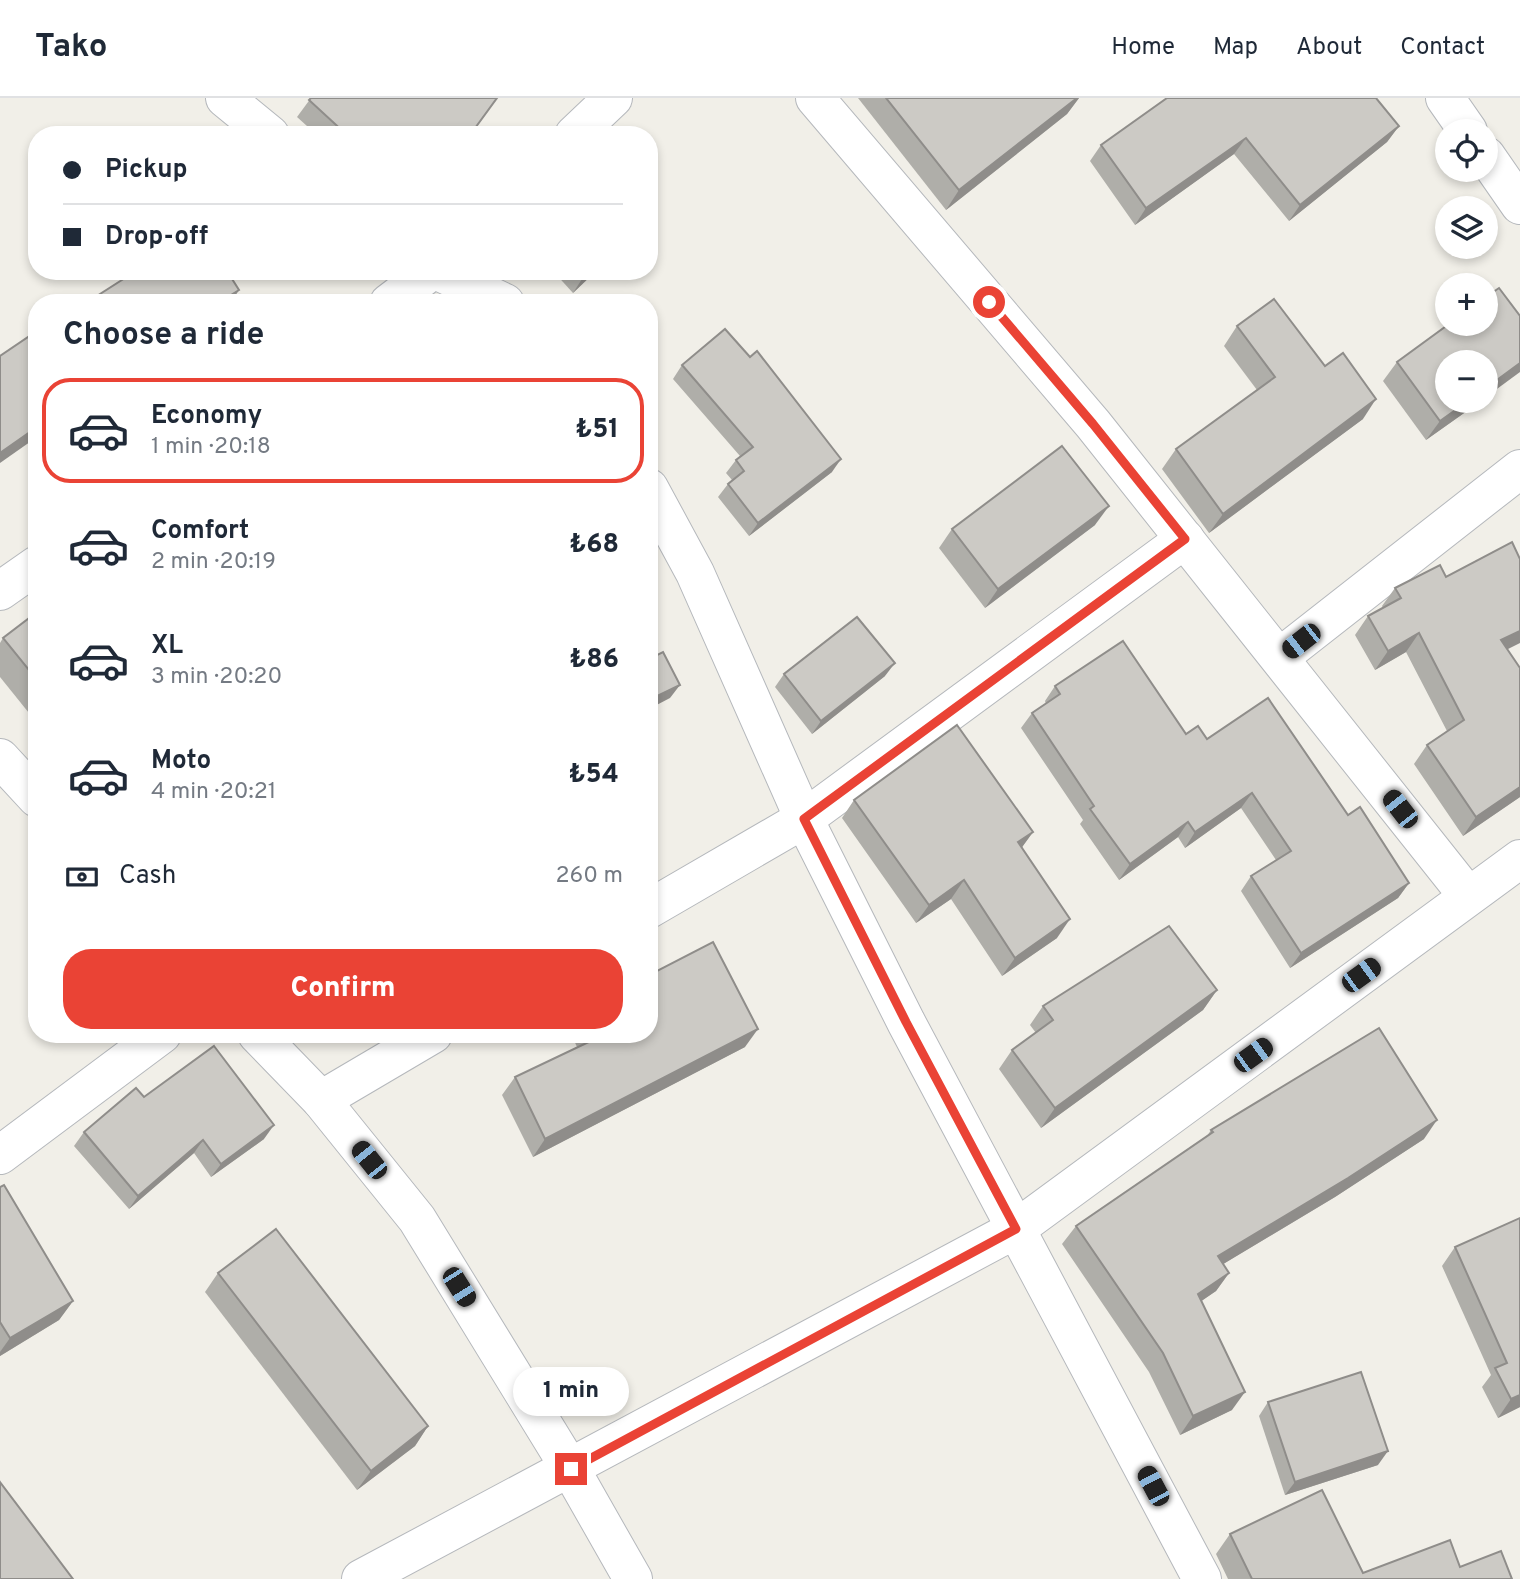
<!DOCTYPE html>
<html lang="en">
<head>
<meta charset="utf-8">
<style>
  body { margin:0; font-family:Overpass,sans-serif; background:#f2f2f3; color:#1f2937; height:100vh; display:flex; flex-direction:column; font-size:26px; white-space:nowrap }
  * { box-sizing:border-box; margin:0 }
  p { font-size:23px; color:#747a83 }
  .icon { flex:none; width:38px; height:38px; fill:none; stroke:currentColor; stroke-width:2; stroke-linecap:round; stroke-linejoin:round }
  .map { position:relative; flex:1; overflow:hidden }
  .drawer { position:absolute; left:28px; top:196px; width:630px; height:749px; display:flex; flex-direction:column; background:#fff; border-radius:28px; box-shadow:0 4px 10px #0003 }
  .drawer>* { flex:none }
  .banner { position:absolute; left:28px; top:28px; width:630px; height:154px; border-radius:28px; box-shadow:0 4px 10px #0003; display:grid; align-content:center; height:154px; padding:0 35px; background:#fff }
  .buttons { position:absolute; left:1435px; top:21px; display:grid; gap:14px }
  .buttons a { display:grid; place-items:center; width:63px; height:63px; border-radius:50%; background:#fff; box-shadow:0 4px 10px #0003; font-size:35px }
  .end { position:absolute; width:32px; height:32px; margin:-16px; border:9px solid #ea4335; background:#fff; box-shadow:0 0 0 4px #fff }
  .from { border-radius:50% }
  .bubble { position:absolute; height:49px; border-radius:24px; background:#fff; box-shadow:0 4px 10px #0003; font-size:23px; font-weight:800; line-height:49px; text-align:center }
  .car { position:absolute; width:21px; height:42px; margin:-21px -10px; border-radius:9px; box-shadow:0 0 5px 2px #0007; background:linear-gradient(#222 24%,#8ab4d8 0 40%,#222 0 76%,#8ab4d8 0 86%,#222 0) }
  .banner b { display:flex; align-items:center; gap:24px; height:66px; font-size:26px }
  .banner b+b { border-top:2px solid #e0e1e3 }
  .banner i { width:18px; height:18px; background:#1f2937 }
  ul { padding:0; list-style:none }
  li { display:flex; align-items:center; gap:21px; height:105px; margin:0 14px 10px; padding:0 21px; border:4px solid transparent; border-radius:28px }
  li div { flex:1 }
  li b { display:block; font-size:26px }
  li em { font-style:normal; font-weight:800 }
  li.current { border-color:#ea4335 }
  li>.icon { width:63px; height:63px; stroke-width:1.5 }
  h2 { padding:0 35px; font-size:32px; line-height:84px }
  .pay { display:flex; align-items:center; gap:18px; height:77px; padding:0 35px; font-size:26px }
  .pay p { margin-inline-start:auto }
  .cta { display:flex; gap:14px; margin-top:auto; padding:14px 35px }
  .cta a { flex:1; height:80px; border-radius:28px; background:#ea4335; color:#fff; font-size:28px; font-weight:800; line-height:80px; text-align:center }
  header { display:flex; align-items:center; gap:42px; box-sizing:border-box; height:98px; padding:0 35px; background:#fff; border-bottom:2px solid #e0e1e3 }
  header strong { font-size:33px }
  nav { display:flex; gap:38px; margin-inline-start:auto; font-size:24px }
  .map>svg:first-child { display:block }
</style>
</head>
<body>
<header>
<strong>Tako</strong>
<nav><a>Home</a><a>Map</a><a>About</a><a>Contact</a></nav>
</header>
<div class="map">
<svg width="1520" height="1481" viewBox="0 0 1520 1481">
  <rect width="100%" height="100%" fill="#f1efe8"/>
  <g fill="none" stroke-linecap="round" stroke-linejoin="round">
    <defs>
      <g id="minor">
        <polyline points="225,0 270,37"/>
        <polyline points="815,0 1093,326 1468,798"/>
        <polyline points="1445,0 1468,33"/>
        <polyline points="574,37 613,0"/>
        <polyline points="1486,58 1520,107"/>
        <polyline points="438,173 505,205"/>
        <polyline points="389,205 431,173"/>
        <polyline points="649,390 695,475 804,721 906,924 1202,1481"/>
        <polyline points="0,493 37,467"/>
        <polyline points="1280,559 1520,371"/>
        <polyline points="0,660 37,700"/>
        <polyline points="649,811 804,721 1185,441"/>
        <polyline points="257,936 321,1002 417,1121 571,1372 633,1481"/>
        <polyline points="321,1002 433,936"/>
        <polyline points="0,1057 162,936"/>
        <polyline points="361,1481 1016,1131 1520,761"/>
      </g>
    </defs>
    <!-- minor casing -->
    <use href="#minor" stroke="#b5b8bc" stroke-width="40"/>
    <!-- minor -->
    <use href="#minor" stroke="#fff" stroke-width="38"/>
  </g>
  <!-- wall -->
  <g fill="#afaea9">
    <polygon points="311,0 470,37 317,37 297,19"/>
    <polygon points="858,0 1079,0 1067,16 946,112"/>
    <polygon points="1399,28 1387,44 1289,123 1234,56 1135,127 1090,63 1101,47"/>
    <polygon points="118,173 227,173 239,192 230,205 86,205 123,181"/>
    <polygon points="553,173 596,173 573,195"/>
    <polygon points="1237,228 1363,321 1209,435 1162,371 1176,351 1257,292 1224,248"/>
    <polygon points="1397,264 1481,303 1426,342 1383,283"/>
    <polygon points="682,267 832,374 749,438 718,399 728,386 732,382 726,375 736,362 740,358 673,281"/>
    <polygon points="1095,427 985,510 939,450 952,431"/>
    <polygon points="1446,479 1507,551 1520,699 1463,738 1414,666 1427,647 1447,633 1406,554 1375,572 1355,537 1368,518 1383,510 1382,508 1395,490"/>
    <polygon points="37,514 37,625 0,579 0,545 3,540"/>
    <polygon points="784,576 885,578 812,636 775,589"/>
    <polygon points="1055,588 1186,636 1207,641 1348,717 1409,785 1398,800 1290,870 1241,793 1251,778 1276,762 1241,710 1185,750 1178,739 1119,782 1080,726 1083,722 1021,630 1032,615 1046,606 1045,603"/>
    <polygon points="854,702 1033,734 1022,749 1057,840 1002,878 951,801 916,825 842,720"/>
    <polygon points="1217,892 1203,912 1041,1030 999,971 1012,952 1036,935 1030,927 1043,908"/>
    <polygon points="571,936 649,936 745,949 533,1059 502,997 515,979 577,949"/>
    <polygon points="144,999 264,1041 211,1079 194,1055 129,1111 74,1048 84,1034"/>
    <polygon points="1211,1032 1424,1041 1335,1099 1223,1166 1229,1175 1216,1193 1201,1203 1232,1312 1180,1337 1149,1274 1062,1146 1076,1128 1207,1038"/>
    <polygon points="0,1089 73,1203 59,1222 0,1258"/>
    <polygon points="1520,1120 1520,1309 1498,1320 1482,1289 1491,1277 1442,1168 1455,1149"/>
    <polygon points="218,1175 428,1328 415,1348 357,1392 205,1194"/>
    <polygon points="1268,1304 1378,1367 1285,1397 1259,1318"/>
    <polygon points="1230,1436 1363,1475 1460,1469 1512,1481 1228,1481 1216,1456"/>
  </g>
  <!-- shaded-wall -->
  <g fill="#8f8d8a">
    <polygon points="1077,0 1079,0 1067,16 946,112 959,92"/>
    <polygon points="1399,28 1387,44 1289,123 1300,107"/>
    <polygon points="1246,40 1234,56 1135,127 1146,110"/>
    <polygon points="591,173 596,173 573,195 582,181"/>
    <polygon points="239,192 230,205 218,205"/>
    <polygon points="1520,265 1520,274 1486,299 1486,290"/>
    <polygon points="1376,301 1363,321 1209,435 1223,416"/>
    <polygon points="1468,303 1481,303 1426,342 1440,323"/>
    <polygon points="37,329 37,339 0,365 0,355"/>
    <polygon points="841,361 832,374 749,438 758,425"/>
    <polygon points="1109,408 1095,427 985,510 998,491"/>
    <polygon points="1520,533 1520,545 1488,561 1501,542"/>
    <polygon points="1419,535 1406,554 1375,572 1388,553"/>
    <polygon points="895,565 885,578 812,636 821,623"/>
    <polygon points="680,587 670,600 649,611 649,602"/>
    <polygon points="1520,689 1520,699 1463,738 1476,719"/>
    <polygon points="1252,695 1241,710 1185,750 1195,734"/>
    <polygon points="1188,724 1178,739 1119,782 1130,766"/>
    <polygon points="1033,734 1020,752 1018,744"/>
    <polygon points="964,782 951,801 916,825 929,807"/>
    <polygon points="1409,785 1398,800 1290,870 1301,855"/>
    <polygon points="1070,821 1057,840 1002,878 1015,860"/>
    <polygon points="1217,892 1203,912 1041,1030 1055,1010"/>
    <polygon points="758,931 745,949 533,1059 545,1041"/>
    <polygon points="1437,1022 1424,1041 1335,1099 1205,1177 1218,1158"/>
    <polygon points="274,1027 264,1041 211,1079 221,1066"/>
    <polygon points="203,1042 194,1055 129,1111 138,1098"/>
    <polygon points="1229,1175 1216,1193 1184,1215 1198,1196"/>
    <polygon points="73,1203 59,1222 0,1258 0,1254 10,1240"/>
    <polygon points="1245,1294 1232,1312 1180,1337 1193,1318"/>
    <polygon points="1520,1297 1520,1309 1498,1320 1511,1301"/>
    <polygon points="428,1328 415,1348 357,1392 371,1373"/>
    <polygon points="1388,1353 1378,1367 1285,1397 1295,1384"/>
  </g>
  <!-- building -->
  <g fill="#cccac5" stroke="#8f8d8a" stroke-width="2">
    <polygon points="311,0 497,0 470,37 347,37 309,2"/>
    <polygon points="886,0 1077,0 959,92"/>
    <polygon points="1167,0 1376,0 1399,28 1300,107 1246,40 1146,110 1101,47"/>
    <polygon points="136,173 227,173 239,192 218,205 86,205"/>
    <polygon points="575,173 591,173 582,181"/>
    <polygon points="1499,190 1520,218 1520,265 1486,290 1486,264 1447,264 1447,303 1468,303 1440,323 1397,264 1449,226 1486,226 1486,199"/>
    <polygon points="1274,201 1325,268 1343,255 1376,301 1223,416 1176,351 1275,279 1237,228"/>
    <polygon points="725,231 750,259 757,253 841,361 758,425 728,386 744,373 736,362 753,349 682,267"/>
    <polygon points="37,233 37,329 0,355 0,258"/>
    <polygon points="1062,348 1109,408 998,491 952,431"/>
    <polygon points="1512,444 1520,461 1520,533 1501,542 1520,570 1520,689 1476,719 1427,647 1464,622 1419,535 1388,553 1368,518 1401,500 1395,490 1440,467 1446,479"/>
    <polygon points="37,514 37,582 3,540"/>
    <polygon points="857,519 895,565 821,623 784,576"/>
    <polygon points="1123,543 1186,636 1198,628 1207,641 1268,600 1348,717 1360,709 1409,785 1301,855 1251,778 1291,753 1252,695 1195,734 1188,724 1130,766 1090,711 1094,708 1032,615 1060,596 1055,588"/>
    <polygon points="663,554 680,587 649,602 649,561"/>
    <polygon points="957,627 1033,734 1018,744 1070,821 1015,860 964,782 929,807 854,702"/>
    <polygon points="1169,828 1217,892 1055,1010 1012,952 1053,922 1043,908"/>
    <polygon points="713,844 758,931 545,1041 515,979 595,941 592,936 649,936 649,877"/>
    <polygon points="1379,930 1437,1022 1348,1080 1218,1158 1229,1175 1198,1196 1245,1294 1193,1318 1163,1255 1076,1128 1213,1034 1211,1032"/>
    <polygon points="214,948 274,1027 221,1066 203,1042 138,1098 84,1034 136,990 144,999"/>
    <polygon points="4,1087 73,1203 10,1240 0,1224 0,1089"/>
    <polygon points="1520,1120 1520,1297 1511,1301 1495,1270 1507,1265 1455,1149"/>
    <polygon points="276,1131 428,1328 371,1373 218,1175"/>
    <polygon points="1361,1274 1388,1353 1295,1384 1268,1304"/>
    <polygon points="0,1384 73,1481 0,1481"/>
    <polygon points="1322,1392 1363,1475 1450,1442 1460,1469 1501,1453 1512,1481 1252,1481 1230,1436"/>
  </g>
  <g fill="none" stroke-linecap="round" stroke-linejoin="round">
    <!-- route -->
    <polyline stroke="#ea4335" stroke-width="9" points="571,1371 1016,1131 906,924 804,721 1185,441 1093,326 989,204"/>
  </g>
</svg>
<div class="buttons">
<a><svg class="icon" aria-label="locate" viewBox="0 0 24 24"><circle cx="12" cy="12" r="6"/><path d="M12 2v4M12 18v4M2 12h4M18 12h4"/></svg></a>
<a><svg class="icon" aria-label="layers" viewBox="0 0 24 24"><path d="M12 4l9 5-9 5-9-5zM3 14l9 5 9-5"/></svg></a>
<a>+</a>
<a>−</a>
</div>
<i class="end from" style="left:989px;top:204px"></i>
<i class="end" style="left:571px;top:1371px"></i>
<div class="bubble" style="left:513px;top:1269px;width:116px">1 min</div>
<i class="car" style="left:1301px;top:543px;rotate:232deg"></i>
<i class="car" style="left:1400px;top:711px;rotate:322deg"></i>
<i class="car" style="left:1361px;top:877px;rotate:54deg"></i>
<i class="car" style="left:1253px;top:957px;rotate:54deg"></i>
<i class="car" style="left:369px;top:1062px;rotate:321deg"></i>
<i class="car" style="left:459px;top:1189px;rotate:148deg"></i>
<i class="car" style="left:1153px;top:1388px;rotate:332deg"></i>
<div class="banner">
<b><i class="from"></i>Pickup</b>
<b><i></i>Drop-off</b>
</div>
<section class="drawer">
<h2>Choose a ride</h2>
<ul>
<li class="current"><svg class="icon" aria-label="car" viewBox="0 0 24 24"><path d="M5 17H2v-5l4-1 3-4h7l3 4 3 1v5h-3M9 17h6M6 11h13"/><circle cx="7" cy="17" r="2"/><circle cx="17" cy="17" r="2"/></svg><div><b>Economy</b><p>1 min · 20:18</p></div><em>₺51</em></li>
<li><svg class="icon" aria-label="car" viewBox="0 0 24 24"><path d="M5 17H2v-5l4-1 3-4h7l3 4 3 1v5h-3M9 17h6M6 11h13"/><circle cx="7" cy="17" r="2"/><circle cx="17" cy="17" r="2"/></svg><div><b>Comfort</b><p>2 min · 20:19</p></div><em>₺68</em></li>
<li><svg class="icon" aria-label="car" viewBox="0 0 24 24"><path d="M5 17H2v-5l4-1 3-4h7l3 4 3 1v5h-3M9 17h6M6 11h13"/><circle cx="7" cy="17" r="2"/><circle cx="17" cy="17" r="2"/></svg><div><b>XL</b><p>3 min · 20:20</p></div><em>₺86</em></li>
<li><svg class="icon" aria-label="car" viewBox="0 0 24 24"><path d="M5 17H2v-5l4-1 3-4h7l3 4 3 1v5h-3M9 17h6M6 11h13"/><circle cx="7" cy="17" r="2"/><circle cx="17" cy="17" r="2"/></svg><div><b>Moto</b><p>4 min · 20:21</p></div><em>₺54</em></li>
</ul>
<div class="pay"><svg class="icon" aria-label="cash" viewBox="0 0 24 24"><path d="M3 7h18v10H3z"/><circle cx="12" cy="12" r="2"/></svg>Cash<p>260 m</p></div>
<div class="cta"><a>Confirm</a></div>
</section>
</div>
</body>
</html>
